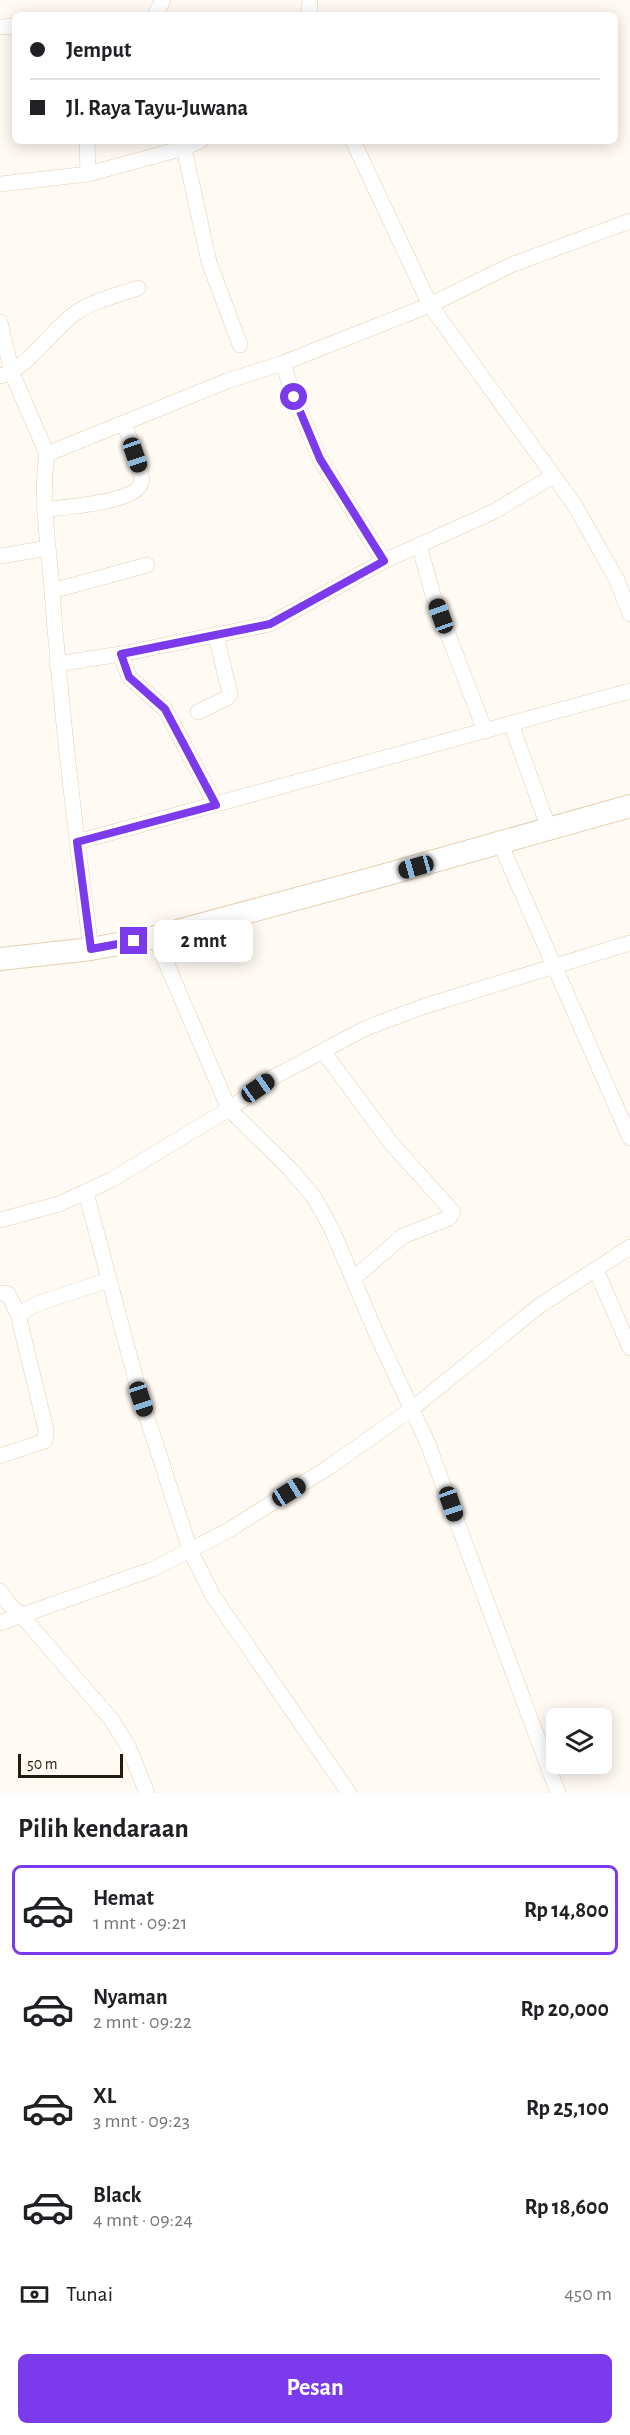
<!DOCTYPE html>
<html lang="id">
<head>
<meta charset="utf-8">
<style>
  body { margin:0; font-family:"Alegreya Sans",sans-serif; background:#f6f6f6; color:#202124; height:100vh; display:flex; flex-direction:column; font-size:22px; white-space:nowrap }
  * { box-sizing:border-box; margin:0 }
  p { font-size:20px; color:#757577 }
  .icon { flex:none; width:33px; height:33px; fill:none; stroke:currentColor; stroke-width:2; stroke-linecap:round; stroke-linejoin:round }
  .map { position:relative; height:1793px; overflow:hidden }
  .details { display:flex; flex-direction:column; background:#fff; flex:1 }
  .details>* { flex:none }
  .hud { position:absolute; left:12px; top:12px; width:606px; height:132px; border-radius:9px; box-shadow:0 3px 15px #0003; display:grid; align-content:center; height:132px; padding:0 18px; background:#fff }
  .fabs { position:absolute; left:546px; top:1708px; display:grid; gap:12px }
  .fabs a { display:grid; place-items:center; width:66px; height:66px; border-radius:9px; background:#fff; box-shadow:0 3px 15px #0003; font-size:30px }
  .scale { position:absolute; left:18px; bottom:15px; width:105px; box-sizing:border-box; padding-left:6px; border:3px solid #231b10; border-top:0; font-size:16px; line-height:21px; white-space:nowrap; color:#231b10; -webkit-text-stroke:4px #fffaf4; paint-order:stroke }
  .end { position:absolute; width:27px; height:27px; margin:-14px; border:8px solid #7c3aed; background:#fff; box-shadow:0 0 0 3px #fff }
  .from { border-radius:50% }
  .bubble { position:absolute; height:42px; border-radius:9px; background:#fff; box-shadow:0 3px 15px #0003; font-size:20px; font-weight:700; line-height:42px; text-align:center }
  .car { position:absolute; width:18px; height:36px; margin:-18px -9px; border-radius:8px; box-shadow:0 0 4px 2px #0007; background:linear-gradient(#222 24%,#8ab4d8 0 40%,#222 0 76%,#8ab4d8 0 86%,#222 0) }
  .hud b { display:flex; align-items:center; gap:21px; height:57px; font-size:22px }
  .hud b+b { border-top:2px solid #e0e0e0 }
  .hud i { width:15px; height:15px; background:#202124 }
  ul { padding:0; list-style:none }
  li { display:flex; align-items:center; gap:18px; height:90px; margin:0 12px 9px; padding:0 6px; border:3px solid transparent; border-radius:9px }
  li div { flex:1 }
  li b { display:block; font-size:22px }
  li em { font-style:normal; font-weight:700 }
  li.selected { border-color:#7c3aed }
  li>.icon { width:54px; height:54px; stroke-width:1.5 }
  h2 { padding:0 18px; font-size:27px; line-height:72px }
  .pay { display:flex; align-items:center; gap:15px; height:66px; padding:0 18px; font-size:22px }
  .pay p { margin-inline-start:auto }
  .cta { display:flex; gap:12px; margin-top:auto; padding:12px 18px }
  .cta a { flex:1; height:69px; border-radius:9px; background:#7c3aed; color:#fff; font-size:24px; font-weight:700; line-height:69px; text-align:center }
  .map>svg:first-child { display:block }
</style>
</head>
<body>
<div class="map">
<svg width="630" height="1793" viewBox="0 0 630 1793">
  <rect width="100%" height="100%" fill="#fffaf4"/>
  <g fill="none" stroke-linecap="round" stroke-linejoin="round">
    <defs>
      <g id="street">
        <polyline points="155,15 163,0"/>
        <polyline points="309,15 310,0"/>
        <polyline points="0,27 15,26"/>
        <polyline points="87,141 88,174"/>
        <polyline points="353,141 430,305 574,504 617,580 630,614"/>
        <polyline points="184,148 209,262 240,345"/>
        <polyline points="0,184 88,174 184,148 200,141"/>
        <polyline points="0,322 12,373 47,454"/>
        <polyline points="283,363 294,397 320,459 384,561"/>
        <path d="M0,376C28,368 50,332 74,314C92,301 118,295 138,288"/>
        <path d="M44,510C62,507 136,503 141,483C144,469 129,438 124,424"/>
        <polyline points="419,545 433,595 485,731"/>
        <polyline points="0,556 48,548"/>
        <polyline points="52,591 147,565"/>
        <polyline points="121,654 129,677 165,709 216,805"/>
        <polyline points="57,664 121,654 270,624 384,561 495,511 553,476"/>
        <polyline points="198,712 227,698 230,694 216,636"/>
        <polyline points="511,724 549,829"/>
        <polyline points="77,842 630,691"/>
        <polyline points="500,843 630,1138"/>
        <polyline points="155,937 229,1109 290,1169 314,1197 332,1230 377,1335 428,1444 558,1793"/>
        <path d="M91,949C75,830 61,711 52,591C49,545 40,500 47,454L227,381L283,363L430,305L511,265L630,221"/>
        <polyline points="323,1051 391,1143 453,1212 449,1218 403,1236 354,1278"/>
        <polyline points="86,1193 141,1399 190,1550 213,1596 349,1793"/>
        <polyline points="0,1220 59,1204 111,1180 229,1109 272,1078 366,1028 425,1006 630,943"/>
        <polyline points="596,1270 630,1348"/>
        <polyline points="0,1293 8,1294 18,1314 46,1430 45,1441 0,1456"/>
        <polyline points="18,1314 39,1303 109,1280"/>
        <polyline points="0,1591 8,1603 21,1615 111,1719 128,1746 147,1793"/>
        <polyline points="0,1623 153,1569 229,1530 329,1467 413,1408 539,1306 630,1247"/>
      </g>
      <polyline id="secondary" points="0,959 91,949 155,937 374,878 630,806"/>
    </defs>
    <!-- street casing -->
    <use href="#street" stroke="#e6cfb1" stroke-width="16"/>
    <!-- secondary casing -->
    <use href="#secondary" stroke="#e6cfb1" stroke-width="24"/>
    <!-- street -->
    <use href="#street" stroke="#fff" stroke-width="15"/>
    <!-- secondary -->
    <use href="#secondary" stroke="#fff" stroke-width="22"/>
  </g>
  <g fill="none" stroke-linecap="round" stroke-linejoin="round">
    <!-- route -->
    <polyline stroke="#7c3aed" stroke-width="8" points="134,941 91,949 77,842 216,805 165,709 129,677 121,654 270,624 384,561 320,459 294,397"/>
  </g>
</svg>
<div class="fabs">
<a><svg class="icon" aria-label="layers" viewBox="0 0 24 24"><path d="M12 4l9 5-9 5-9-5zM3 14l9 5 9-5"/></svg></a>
</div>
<div class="scale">50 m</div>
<i class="end from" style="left:294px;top:397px"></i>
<i class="end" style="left:134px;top:941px"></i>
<div class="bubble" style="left:154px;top:920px;width:99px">2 mnt</div>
<i class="car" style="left:135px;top:455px;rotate:161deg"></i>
<i class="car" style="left:441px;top:616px;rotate:340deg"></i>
<i class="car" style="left:416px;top:867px;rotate:254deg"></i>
<i class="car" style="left:258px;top:1088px;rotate:55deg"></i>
<i class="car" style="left:141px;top:1399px;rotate:162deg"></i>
<i class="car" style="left:289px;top:1492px;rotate:58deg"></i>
<i class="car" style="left:451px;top:1504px;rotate:161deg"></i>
<div class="hud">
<b><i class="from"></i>Jemput</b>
<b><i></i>Jl. Raya Tayu-Juwana</b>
</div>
</div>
<section class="details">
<h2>Pilih kendaraan</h2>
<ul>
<li class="selected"><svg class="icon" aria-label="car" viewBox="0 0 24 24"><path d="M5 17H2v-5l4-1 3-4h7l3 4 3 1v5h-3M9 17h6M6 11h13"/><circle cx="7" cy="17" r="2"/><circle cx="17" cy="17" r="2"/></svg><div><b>Hemat</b><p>1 mnt · 09:21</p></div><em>Rp 14,800</em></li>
<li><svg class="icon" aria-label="car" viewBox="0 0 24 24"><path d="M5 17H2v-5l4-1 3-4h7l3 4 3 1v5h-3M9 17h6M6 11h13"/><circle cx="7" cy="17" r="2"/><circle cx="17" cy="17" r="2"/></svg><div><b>Nyaman</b><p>2 mnt · 09:22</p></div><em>Rp 20,000</em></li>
<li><svg class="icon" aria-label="car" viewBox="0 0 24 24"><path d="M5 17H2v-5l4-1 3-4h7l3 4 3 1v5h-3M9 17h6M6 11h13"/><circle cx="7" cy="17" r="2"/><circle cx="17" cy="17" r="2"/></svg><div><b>XL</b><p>3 mnt · 09:23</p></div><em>Rp 25,100</em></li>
<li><svg class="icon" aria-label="car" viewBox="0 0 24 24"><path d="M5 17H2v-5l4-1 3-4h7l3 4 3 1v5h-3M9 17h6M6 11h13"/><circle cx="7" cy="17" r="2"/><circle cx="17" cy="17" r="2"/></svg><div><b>Black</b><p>4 mnt · 09:24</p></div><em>Rp 18,600</em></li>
</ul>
<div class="pay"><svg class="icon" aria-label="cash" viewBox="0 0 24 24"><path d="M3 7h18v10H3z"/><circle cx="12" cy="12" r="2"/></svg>Tunai<p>450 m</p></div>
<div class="cta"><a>Pesan</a></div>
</section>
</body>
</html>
